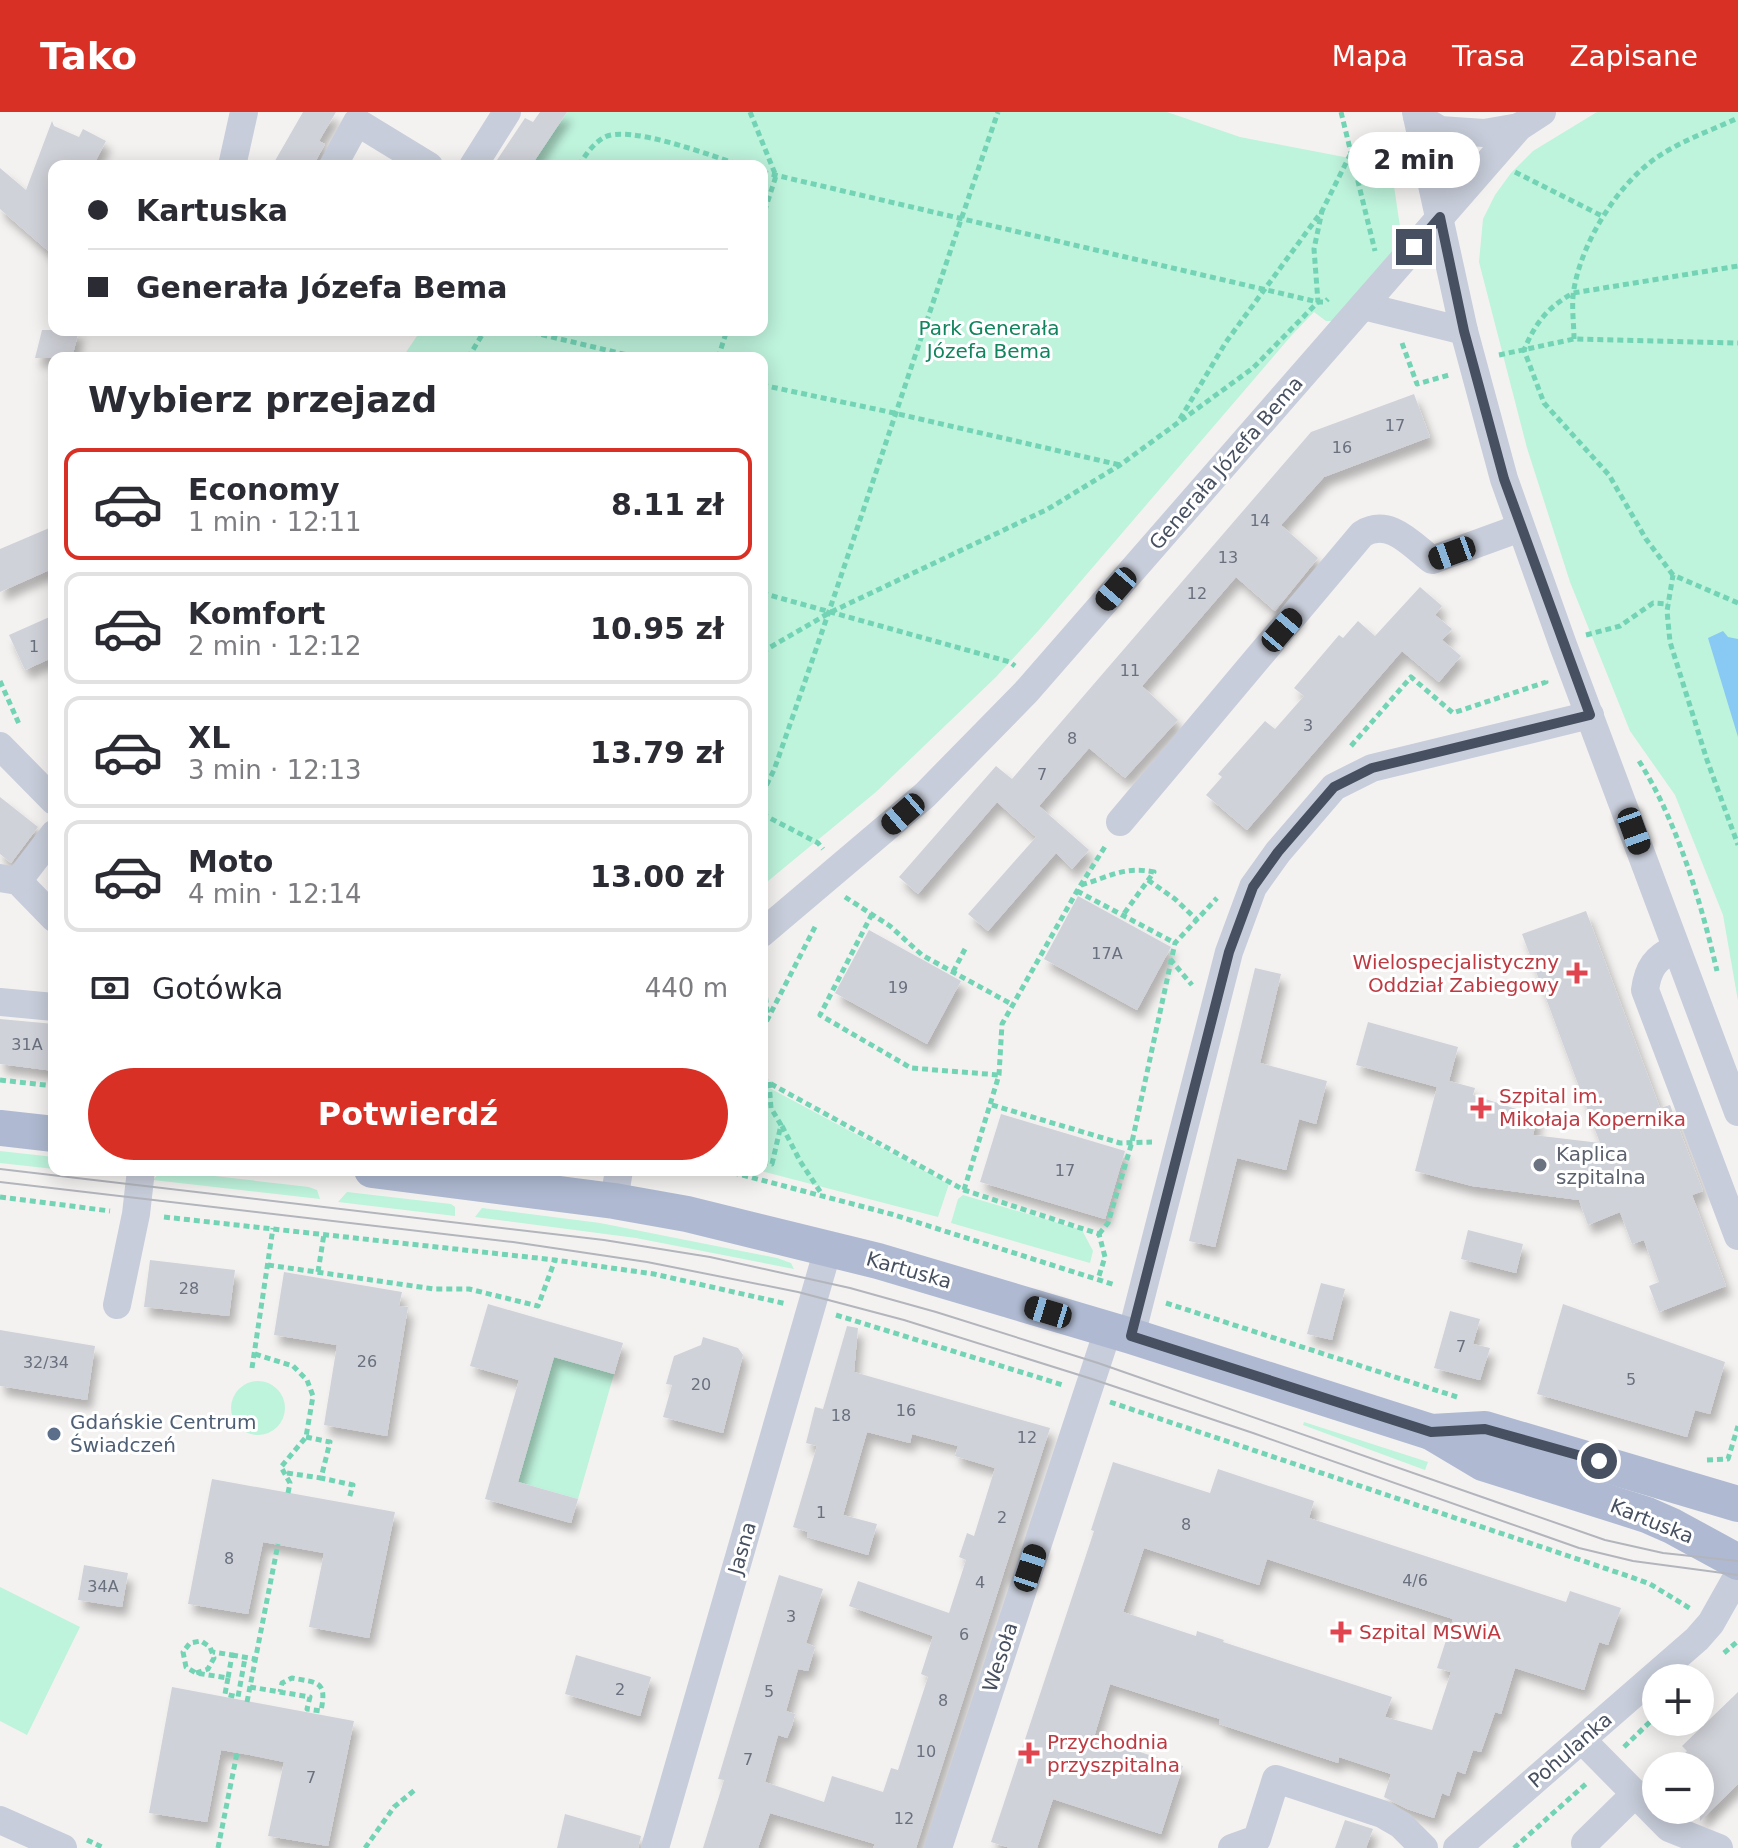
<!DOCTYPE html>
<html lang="pl">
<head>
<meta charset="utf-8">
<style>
  body { margin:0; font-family:"DejaVu Sans",sans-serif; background:#f2f2f3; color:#2b2b33; height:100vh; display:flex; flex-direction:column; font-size:30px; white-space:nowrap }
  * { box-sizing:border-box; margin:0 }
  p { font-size:26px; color:#7c7c81 }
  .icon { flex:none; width:44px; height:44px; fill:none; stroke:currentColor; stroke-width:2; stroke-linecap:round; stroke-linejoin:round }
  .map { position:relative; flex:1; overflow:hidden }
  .sheet { position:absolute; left:48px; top:240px; width:720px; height:824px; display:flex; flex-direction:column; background:#fff; border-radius:16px; box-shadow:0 4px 20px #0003 }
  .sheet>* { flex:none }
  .banner { position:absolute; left:48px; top:48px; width:720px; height:176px; border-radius:16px; box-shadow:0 4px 20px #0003; display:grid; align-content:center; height:176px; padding:0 40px; background:#fff }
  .tools { position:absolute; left:1642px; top:1552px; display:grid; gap:16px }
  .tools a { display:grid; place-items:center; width:72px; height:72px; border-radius:50%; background:#fff; box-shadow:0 4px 20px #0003; font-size:40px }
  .end { position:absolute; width:36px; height:36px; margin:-18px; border:10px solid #475060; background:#fff; box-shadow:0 0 0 4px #fff }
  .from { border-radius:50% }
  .bubble { position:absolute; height:56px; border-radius:28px; background:#fff; box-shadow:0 4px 20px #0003; font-size:26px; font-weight:700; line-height:56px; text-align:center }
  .car { position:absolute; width:24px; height:48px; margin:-24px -12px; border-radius:10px; box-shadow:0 0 6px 2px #0007; background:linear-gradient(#222 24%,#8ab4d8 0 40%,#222 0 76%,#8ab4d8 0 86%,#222 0) }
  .banner b { display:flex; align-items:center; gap:28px; height:76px; font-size:30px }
  .banner b+b { border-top:2px solid #e1e1e2 }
  .banner i { width:20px; height:20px; background:#2b2b33 }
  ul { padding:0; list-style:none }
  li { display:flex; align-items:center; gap:24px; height:112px; margin:0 16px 12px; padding:0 24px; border:4px solid #e1e1e2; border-radius:16px }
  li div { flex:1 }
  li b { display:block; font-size:30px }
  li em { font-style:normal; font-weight:700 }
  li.active { border-color:#d93025 }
  li>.icon { width:72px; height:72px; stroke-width:1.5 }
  h2 { padding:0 40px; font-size:36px; line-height:96px }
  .pay { display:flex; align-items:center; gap:20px; height:88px; padding:0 40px; font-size:30px }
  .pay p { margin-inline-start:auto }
  .primary-button { display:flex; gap:16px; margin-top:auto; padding:16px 40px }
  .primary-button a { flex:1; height:92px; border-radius:48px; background:#d93025; color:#fff; font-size:32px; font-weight:700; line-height:92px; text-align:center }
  header { display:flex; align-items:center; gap:48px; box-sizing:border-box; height:112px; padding:0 40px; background:#d93025; color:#fff }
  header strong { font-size:38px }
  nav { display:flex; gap:44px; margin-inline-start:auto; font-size:28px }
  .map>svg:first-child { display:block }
</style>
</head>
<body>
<header>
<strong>Tako</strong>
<nav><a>Mapa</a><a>Trasa</a><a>Zapisane</a></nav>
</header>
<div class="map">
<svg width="1738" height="1736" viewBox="0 0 1738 1736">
  <defs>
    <filter id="shadow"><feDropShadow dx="5" dy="9" stdDeviation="4" flood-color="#0004"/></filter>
  </defs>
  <rect width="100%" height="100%" fill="#f4f2f1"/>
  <!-- green -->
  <g fill="#bef3dc">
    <polygon points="567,0 1167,0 1240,25 1391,54 1402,128 1334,209 1326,209 1314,200 1291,224 1039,518 996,565 876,680 762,774 762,246 402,246 421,218 762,218 762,54 531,54"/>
    <polygon points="1597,0 1738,0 1738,889 1723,803 1675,683 1630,619 1570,470 1527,336 1479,150 1483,107 1495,83 1511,61 1533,39"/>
    <polygon points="762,972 949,1072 938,1105 757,1058 762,1058"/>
    <polygon points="0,1039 54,1045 54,1057 0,1051"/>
    <polygon points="162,1058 309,1075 317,1078 320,1087 153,1068"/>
    <polygon points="347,1080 451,1092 455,1095 455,1104 338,1090"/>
    <polygon points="963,1083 1082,1118 1093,1139 1090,1151 951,1111 958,1087"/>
    <polygon points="482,1096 600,1111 777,1146 791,1151 794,1157 636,1126 475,1105"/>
    <polygon points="554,1245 614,1262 578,1387 518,1370"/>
    <circle cx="258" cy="1296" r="27"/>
    <polygon points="1304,1310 1428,1350 1425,1358 1303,1313"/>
    <polygon points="0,1475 80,1515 27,1623 0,1609"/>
  </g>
  <!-- water -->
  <polygon fill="#88caf3" points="1723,519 1728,525 1738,527 1738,625 1708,526"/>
  <!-- building -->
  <g fill="#d0d2d9" fill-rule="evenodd" filter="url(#shadow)">
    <polygon points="303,0 336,0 319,29 325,32 313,54 272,54"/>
    <polygon points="540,0 567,0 531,54 493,54 525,6 533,10"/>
    <polygon points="52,9 54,14 79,25 83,17 106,29 93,54 54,54 54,144 0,97 0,56 26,78"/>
    <polygon points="42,218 79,218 72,246 35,246"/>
    <polygon points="1414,282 1430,325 1324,365 1281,413 1318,446 1275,499 1236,465 1142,574 1178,608 1125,666 1089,636 1039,694 1089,738 1072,757 1056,741 988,819 968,802 1036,725 997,690 918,782 899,765 996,654 1012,667 1311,320"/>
    <polygon points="54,414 54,456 0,480 0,437"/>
    <polygon points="1420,475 1442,494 1435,503 1452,517 1442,528 1461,544 1439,570 1402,539 1247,718 1206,683 1222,665 1218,662 1265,609 1275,617 1304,584 1294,576 1339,523 1343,526 1358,509 1375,524"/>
    <polygon points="54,503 54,545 25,558 9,523"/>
    <polygon points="0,685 38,715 11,751 0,742"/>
    <polygon points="1078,784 1171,835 1137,898 1044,847"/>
    <polygon points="1586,799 1660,996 1670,993 1703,1079 1692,1083 1726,1174 1659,1200 1649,1174 1659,1170 1644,1128 1632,1132 1620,1100 1588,1113 1579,1088 1472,1074 1415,1059 1437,975 1356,953 1368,910 1458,935 1449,969 1475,976 1473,983 1538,1004 1533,1023 1600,1031 1522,822"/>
    <polygon points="869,818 961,869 927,932 835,881"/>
    <polygon points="1255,856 1281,862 1260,951 1327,969 1316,1012 1299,1007 1286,1058 1237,1046 1215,1135 1189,1129"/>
    <polygon points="0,907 54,912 54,959 0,952"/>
    <polygon points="1001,1002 1125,1039 1105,1107 980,1070"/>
    <polygon points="1468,1118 1523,1132 1516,1161 1461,1147"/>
    <polygon points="150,1148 235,1158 229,1204 144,1195"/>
    <polygon points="284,1160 402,1180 399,1194 408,1195 387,1324 324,1313 337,1233 274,1223"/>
    <polygon points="1321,1171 1345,1177 1332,1228 1307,1222"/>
    <polygon points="488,1192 623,1231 614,1262 554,1245 518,1370 578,1387 571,1411 485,1387 519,1268 470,1254"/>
    <polygon points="1563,1192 1725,1250 1710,1302 1695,1298 1687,1325 1537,1282"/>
    <polygon points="1450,1199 1480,1207 1473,1232 1490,1236 1480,1268 1434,1256"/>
    <polygon points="847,1214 858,1216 854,1260 1050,1316 916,1736 873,1736 875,1732 770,1701 758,1736 703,1736 724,1668 718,1667 779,1463 823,1477 806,1531 815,1535 808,1559 798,1557 786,1599 795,1602 792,1614 787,1626 778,1623 765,1670 824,1690 832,1664 883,1680 891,1656 898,1658 928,1565 921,1562 933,1524 849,1494 858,1469 949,1501 966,1448 959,1445 967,1421 974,1424 995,1356 955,1344 958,1334 912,1322 910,1331 867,1320 843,1403 877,1412 868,1443 807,1425 808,1420 793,1415 817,1334 806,1331 815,1295 823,1297"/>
    <polygon points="0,1218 95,1234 87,1288 0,1274"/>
    <polygon points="703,1225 738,1236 743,1243 723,1321 663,1305 672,1273 666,1272 674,1244 701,1233"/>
    <path d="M1113,1350L1210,1381L1218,1357L1314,1389L1309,1406L1566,1490L1570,1479L1621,1496L1608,1533L1599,1530L1584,1578L1515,1556L1501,1602L1495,1600L1481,1640L1473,1638L1465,1662L1457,1659L1449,1684L1442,1681L1434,1706L1407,1697L1384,1685L1391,1662L1339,1645L1338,1651L1219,1612L1220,1607L1110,1572L1094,1625L1183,1654L1161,1722L1053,1687L1037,1736H1010L991,1730L1094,1419L1091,1418ZM1144,1436L1259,1473L1267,1447L1453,1507L1437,1556L1451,1560L1432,1618L1385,1605L1392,1585L1223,1530L1224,1528L1197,1519L1196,1524L1123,1500Z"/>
    <polygon points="212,1367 395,1400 369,1526 309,1515 324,1441 291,1435 263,1430 248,1502 188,1492"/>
    <polygon points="84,1453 128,1461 122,1495 78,1488"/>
    <polygon points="576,1543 651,1565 640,1604 565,1582"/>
    <polygon points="172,1575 354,1609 328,1734 268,1724 284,1650 250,1643 221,1638 207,1710 149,1701"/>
    <polygon points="1738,1580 1738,1672 1700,1709 1700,1654 1672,1654 1687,1639 1682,1634"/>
    <polygon points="565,1702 641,1724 638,1736 557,1736"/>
    <polygon points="1345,1708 1373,1717 1366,1736 1335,1736"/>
  </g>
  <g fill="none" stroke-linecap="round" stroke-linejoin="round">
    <!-- path -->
    <g stroke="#72d4b5" stroke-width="5" stroke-dasharray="6 4" stroke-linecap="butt">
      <polyline points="750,0 776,64 762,107"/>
      <polyline points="1341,0 1375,139"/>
      <path d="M579,54C585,43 593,32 603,26C627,11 715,45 743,54"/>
      <polyline points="762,60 1318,190 1325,190 1328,187"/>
      <polyline points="1515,60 1604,105"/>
      <polyline points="522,218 640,246"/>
      <path d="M1574,227C1574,211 1571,193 1574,177C1582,129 1619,70 1659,44C1683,28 1712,18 1738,6"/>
      <polyline points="1402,231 1417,272 1449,263"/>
      <polyline points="1499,243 1574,227 1738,231"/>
      <polyline points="468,246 485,218"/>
      <polyline points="718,246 727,218"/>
      <polyline points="762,273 894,301 1120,353"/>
      <polyline points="1180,307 1226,230 1322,99 1350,43"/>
      <path d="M1673,463L1646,427L1609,363L1544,291L1524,238C1536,210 1547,196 1573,181L1738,154"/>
      <polyline points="762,481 1010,550 1015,554"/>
      <polyline points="1738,491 1673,463 1667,499 1670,530 1707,648 1738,733"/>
      <polyline points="1586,523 1620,514 1653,491 1668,492"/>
      <polyline points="762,540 829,501 1048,397 1120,353 1253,256 1318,190 1314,137 1322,99"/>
      <polyline points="0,569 19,612"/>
      <polyline points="1351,634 1411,565 1453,601 1546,570 1545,566"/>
      <path d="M1639,649C1677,709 1701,790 1717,859"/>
      <path d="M762,682L774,658C851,440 922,219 998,0"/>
      <polyline points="762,702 818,731 823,737"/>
      <polyline points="1148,768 1175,787 1197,808"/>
      <path d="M1081,773C1109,765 1124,754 1154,760L1123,803"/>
      <polyline points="1077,779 1175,831"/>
      <polyline points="845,785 890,814 922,843 1013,893"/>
      <polyline points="872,802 820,903 911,956 999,963"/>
      <polyline points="1170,847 1192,873"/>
      <polyline points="762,855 768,906"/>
      <polyline points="953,860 965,837"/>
      <polyline points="762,918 816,813"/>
      <polyline points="762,967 964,1078 1099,1122 1105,1145 1098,1167"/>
      <polyline points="0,968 54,974"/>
      <polyline points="992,993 1120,1031 1152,1030"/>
      <polyline points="782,1014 800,1049 823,1084"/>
      <polyline points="762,1050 772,1052 781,1013 771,996 769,970"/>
      <polyline points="723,1058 891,1102 1115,1173"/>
      <polyline points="964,1078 999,963 1002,912 1077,779 1106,733"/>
      <polyline points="0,1085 110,1099"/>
      <polyline points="164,1105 555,1148 654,1162 787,1192"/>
      <polyline points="1099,1122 1108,1111 1132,1030 1175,831 1217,786"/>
      <polyline points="268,1153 434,1177 469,1177 538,1194 555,1148"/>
      <polyline points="318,1160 324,1122"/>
      <polyline points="1166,1191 1457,1285"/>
      <polyline points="836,1203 1063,1273"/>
      <polyline points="255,1242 293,1254 307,1268 313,1284 306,1325 281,1355 290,1371 288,1381"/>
      <polyline points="252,1256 273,1116"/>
      <polyline points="1110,1290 1628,1464 1650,1472 1691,1497"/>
      <polyline points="306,1325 330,1330 321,1366 353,1373 349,1387"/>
      <polyline points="1707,1348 1728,1347 1738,1314"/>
      <polyline points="287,1361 321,1366"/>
      <polyline points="1724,1541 1738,1529"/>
      <polyline points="232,1543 255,1547"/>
      <polyline points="196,1561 208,1557 214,1546 210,1535 201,1529 190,1531 183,1540 186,1555 196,1561 228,1566 232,1543 213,1540"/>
      <polyline points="228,1566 225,1582 238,1585 245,1546"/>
      <path d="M250,1575L310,1585L307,1597L321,1599C327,1569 319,1571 292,1566L282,1571L280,1580"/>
      <polyline points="247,1590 278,1432"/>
      <polyline points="1624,1635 1656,1604"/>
      <polyline points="87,1728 104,1736"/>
      <polyline points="218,1736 237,1641"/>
      <polyline points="365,1736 394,1695 416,1677"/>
      <polyline points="1514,1736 1588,1670"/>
    </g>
    <!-- minor -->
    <g stroke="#c7cdda" stroke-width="28">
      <polyline points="1416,0 1464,219 1504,367 1563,533 1738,1000"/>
      <polyline points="1417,4 1440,18 1484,21 1519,15"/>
      <polyline points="232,54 244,0"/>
      <polyline points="333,54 357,10 429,54"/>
      <polyline points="473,54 507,0"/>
      <polyline points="1363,194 1464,219"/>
      <polyline points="0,634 54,689"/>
      <path d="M1120,710L1362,422C1389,405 1411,432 1432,448L1520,416"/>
      <polyline points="0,766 18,769 54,806"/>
      <polyline points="18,769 54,722"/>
      <polyline points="762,821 925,683 1026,580 1519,15 1542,0"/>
      <path d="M1676,836C1655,846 1648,856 1645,878L1738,1124"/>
      <polyline points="0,890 54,895"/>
      <polyline points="614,1089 619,1058"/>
      <polyline points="117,1193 136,1102 141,1058"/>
      <polyline points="1131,1224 1229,840 1253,775 1278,740 1334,675 1372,656 1590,603"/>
      <polyline points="1582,1628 1669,1716 1719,1736"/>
      <polyline points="0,1708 63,1736"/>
      <polyline points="1585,1731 1635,1682"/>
      <polyline points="655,1736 828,1137"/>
      <polyline points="938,1736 1108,1218"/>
      <polyline points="1232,1736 1257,1727 1276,1667 1382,1702 1401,1713 1424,1736"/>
      <polyline points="1457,1736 1697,1527 1711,1511 1738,1463"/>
    </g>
    <!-- major -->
    <g stroke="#afbad2" stroke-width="36">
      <polyline points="0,1016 54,1022"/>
      <polyline points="372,1058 614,1089 687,1102 878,1149 1131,1224 1431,1320 1483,1351 1647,1403 1672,1414 1738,1450"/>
      <polyline points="1431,1320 1485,1317 1738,1392"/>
    </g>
    <!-- tram -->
    <g stroke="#b3b5bc" stroke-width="2">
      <polyline points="0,1057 604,1128 710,1145 850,1176 936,1200 1098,1251 1605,1428 1663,1441 1738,1449"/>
      <polyline points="0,1070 513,1130 647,1150 798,1180 904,1208 1092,1267 1253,1321 1579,1436 1633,1449 1738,1463"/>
    </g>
  </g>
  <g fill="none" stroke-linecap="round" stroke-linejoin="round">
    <!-- route -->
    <polyline stroke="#475060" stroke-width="10" points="1414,135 1440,105 1464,219 1504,367 1590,603 1372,656 1334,675 1278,740 1253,775 1229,840 1131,1224 1431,1320 1485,1317 1599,1349"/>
  </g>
  <!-- markers -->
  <g fill="#e0444e" stroke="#fff" stroke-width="3">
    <path d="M1573 849h8v8h8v8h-8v8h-8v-8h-8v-8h8z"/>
    <path d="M1477 984h8v8h8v8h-8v8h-8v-8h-8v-8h8z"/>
    <path d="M1337 1508h8v8h8v8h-8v8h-8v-8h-8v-8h8z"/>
    <path d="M1025 1629h8v8h8v8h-8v8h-8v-8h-8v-8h8z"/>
  </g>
  <circle fill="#6b7280" stroke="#fff" stroke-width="3" cx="1540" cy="1053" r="8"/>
  <circle fill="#5c6f8a" stroke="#fff" stroke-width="3" cx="54" cy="1322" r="8"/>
  <g text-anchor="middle" stroke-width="6" stroke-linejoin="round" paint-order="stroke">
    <!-- number labels -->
    <g font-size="16" fill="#69707e">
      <text x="1395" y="319">17</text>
      <text x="1342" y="341">16</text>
      <text x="1260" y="414">14</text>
      <text x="1228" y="451">13</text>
      <text x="1197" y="487">12</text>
      <text x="34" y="540">1</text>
      <text x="1130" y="564">11</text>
      <text x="1308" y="619">3</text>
      <text x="1072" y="632">8</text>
      <text x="1042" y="668">7</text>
      <text x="1107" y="847">17A</text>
      <text x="898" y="881">19</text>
      <text x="27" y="938">31A</text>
      <text x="1065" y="1064">17</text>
      <text x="189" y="1182">28</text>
      <text x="1461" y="1240">7</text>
      <text x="367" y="1255">26</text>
      <text x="46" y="1256">32/34</text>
      <text x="1631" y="1273">5</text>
      <text x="701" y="1278">20</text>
      <text x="906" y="1304">16</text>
      <text x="841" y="1309">18</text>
      <text x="1027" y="1331">12</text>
      <text x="821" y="1406">1</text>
      <text x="1002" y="1411">2</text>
      <text x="1186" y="1418">8</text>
      <text x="229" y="1452">8</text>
      <text x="1415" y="1474">4/6</text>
      <text x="980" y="1476">4</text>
      <text x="103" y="1480">34A</text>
      <text x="791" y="1510">3</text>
      <text x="964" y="1528">6</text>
      <text x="620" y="1583">2</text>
      <text x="769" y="1585">5</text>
      <text x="943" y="1594">8</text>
      <text x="926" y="1645">10</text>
      <text x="748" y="1653">7</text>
      <text x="311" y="1671">7</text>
      <text x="904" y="1712">12</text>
    </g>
    <!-- park labels -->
    <g font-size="20" fill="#10845e" stroke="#fff">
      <text x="989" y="223">Park Generała<tspan x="989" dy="23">Józefa Bema</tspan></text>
    </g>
    <!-- street labels -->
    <g font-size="20" fill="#475060" stroke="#fff">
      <text transform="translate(1226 351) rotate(-49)" y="7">Generała Józefa Bema</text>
      <text transform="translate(909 1158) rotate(16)" y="7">Kartuska</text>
      <text transform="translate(1652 1409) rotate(22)" y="7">Kartuska</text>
      <text transform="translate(742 1436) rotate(-74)" y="7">Jasna</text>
      <text transform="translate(1000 1545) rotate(-72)" y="7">Wesoła</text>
      <text transform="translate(1570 1638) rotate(-41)" y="7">Pohulanka</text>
    </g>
    <!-- health labels -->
    <g font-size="20" fill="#be3a42" stroke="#fff" text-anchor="start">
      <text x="1559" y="857" text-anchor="end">Wielospecjalistyczny<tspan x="1559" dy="23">Oddział Zabiegowy</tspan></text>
      <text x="1499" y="991">Szpital im.<tspan x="1499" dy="23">Mikołaja Kopernika</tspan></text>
      <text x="1359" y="1527">Szpital MSWiA</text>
      <text x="1047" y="1637">Przychodnia<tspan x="1047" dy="23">przyszpitalna</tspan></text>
    </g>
    <!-- worship labels -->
    <g font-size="20" fill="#5b616d" stroke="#fff" text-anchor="start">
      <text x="1556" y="1049">Kaplica<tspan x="1556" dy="23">szpitalna</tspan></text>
    </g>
    <!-- service labels -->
    <g font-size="20" fill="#4e5e75" stroke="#fff" text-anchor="start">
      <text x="70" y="1317">Gdańskie Centrum<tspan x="70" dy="23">Świadczeń</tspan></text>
    </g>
  </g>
</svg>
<div class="tools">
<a>+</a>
<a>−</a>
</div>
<i class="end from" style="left:1599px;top:1349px"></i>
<i class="end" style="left:1414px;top:135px"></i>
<div class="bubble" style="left:1348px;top:20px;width:132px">2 min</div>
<i class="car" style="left:1452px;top:441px;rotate:250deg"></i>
<i class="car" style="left:1116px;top:477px;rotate:221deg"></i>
<i class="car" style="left:1282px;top:518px;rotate:40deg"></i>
<i class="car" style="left:903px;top:702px;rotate:229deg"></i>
<i class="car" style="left:1634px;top:719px;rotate:160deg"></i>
<i class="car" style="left:1048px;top:1200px;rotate:287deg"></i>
<i class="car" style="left:1030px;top:1456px;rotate:18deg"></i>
<div class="banner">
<b><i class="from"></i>Kartuska</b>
<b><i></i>Generała Józefa Bema</b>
</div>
<section class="sheet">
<h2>Wybierz przejazd</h2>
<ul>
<li class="active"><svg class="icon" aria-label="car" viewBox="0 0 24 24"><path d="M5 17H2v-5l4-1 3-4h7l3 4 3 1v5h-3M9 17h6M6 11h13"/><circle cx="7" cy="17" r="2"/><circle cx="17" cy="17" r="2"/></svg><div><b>Economy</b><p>1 min · 12:11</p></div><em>8.11 zł</em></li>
<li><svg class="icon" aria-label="car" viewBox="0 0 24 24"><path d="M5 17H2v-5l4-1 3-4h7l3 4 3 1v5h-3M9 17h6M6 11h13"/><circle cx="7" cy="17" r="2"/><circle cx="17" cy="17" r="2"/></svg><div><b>Komfort</b><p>2 min · 12:12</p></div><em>10.95 zł</em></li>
<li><svg class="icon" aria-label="car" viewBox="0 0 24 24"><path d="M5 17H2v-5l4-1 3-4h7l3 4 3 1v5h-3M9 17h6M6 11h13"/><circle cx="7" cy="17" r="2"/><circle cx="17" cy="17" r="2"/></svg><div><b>XL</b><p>3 min · 12:13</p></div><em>13.79 zł</em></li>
<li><svg class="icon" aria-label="car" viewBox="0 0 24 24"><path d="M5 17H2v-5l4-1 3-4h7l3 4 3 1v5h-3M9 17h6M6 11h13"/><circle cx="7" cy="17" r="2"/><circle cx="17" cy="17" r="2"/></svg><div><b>Moto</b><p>4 min · 12:14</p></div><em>13.00 zł</em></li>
</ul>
<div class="pay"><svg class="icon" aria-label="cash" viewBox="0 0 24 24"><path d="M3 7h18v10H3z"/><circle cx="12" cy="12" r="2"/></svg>Gotówka<p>440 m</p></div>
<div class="primary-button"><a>Potwierdź</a></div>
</section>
</div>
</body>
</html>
